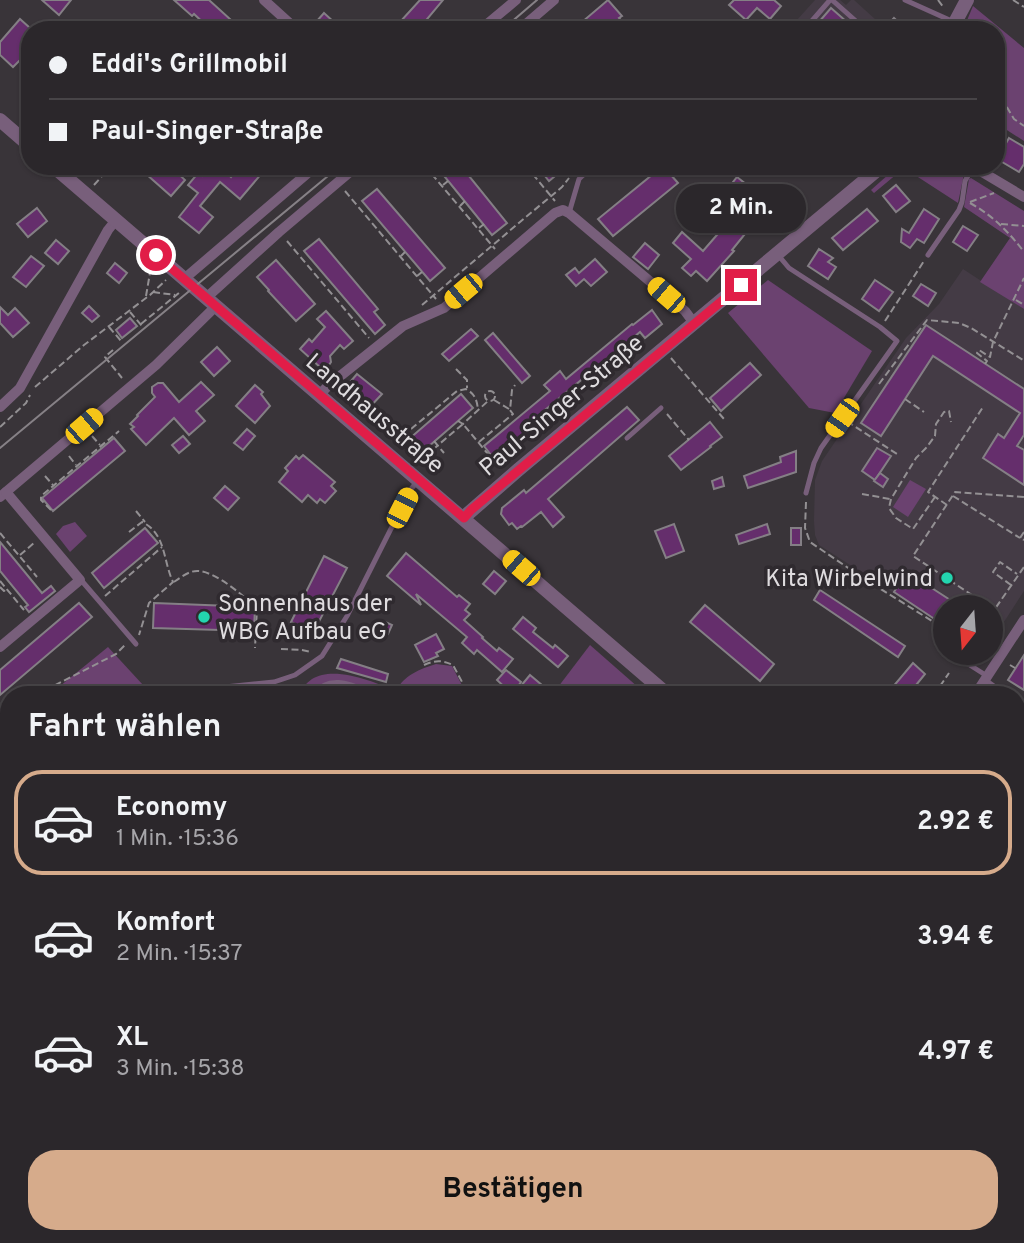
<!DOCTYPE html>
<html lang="de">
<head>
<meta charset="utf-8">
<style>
  body { margin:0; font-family:Overpass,sans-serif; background:#332f33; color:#f1f3f6; height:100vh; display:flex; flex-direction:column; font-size:26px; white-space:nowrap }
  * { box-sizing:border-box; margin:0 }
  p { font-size:23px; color:#a6a5a9 }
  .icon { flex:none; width:38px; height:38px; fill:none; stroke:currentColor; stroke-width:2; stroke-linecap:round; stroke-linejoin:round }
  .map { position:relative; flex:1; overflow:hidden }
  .panel { position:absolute; left:0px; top:686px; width:1026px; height:558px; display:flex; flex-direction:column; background:#2b272b; border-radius:28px 28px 0 0; box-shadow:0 2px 5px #0004,0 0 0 2px #474447 }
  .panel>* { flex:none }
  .hud { position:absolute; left:21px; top:21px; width:984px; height:154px; border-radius:28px; box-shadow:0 2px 5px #0004,0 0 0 2px #474447; display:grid; align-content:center; height:154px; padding:0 28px; background:#2b272b }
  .needle { width:46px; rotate:197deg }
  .controls { position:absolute; left:933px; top:595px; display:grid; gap:14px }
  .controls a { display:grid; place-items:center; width:70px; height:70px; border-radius:50%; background:#2b272b; box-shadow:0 2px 5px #0004,0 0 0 2px #474447; font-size:35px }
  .end { position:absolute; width:32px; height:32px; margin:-16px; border:9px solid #e11d48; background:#fff; box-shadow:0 0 0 4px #fff }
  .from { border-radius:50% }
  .bubble { position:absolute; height:49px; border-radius:24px; background:#2b272b; box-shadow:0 2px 5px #0004,0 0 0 2px #474447; font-size:23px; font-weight:700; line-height:49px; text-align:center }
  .car { position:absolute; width:21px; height:42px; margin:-21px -10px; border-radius:9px; box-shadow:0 0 5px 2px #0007; background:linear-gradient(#f5c518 24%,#345 0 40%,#f5c518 0 76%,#345 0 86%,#f5c518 0) }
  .hud b { display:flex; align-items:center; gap:24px; height:66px; font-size:26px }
  .hud b+b { border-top:2px solid #474447 }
  .hud i { width:18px; height:18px; background:#f1f3f6 }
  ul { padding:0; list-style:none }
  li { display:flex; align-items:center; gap:21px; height:105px; margin:0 14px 10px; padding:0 14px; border:4px solid transparent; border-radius:28px }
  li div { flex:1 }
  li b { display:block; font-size:26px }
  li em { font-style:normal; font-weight:700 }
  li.selected { border-color:#d6ab8b }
  li>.icon { width:63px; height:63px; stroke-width:1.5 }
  h2 { padding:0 28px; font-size:32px; line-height:84px }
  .cta { display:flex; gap:14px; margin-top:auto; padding:14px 28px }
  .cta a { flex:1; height:80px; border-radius:28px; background:#d6ab8b; color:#111; font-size:28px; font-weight:700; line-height:80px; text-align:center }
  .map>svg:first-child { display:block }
</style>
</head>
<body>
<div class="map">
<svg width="1024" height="1243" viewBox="0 0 1024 1243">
  <rect width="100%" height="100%" fill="#393439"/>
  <!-- built -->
  <g fill="#443b45">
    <polygon points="815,0 840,0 846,5 851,0 854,0 887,30 788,30"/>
    <polygon points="963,269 1024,309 1024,591 991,642 990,607 945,607 945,626 819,545 815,535 814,521 815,480 822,461 906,338 939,304"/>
    <polygon points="1017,729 1024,734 1024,911 1017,906"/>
    <polygon points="9,821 9,939 0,946 0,828"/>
  </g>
  <!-- green -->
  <g fill="#6b4270">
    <polygon points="973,6 1024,48 1024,141 996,123 996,30 963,30"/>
    <polygon points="898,166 954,166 962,171 964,174 958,203 904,168 874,193 871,190"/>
    <polygon points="971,178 1024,211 1024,309 980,282 1010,238 964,207 969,179"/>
    <polygon points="768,280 872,351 835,413 809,408 728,313"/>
    <polygon points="910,480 926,489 908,517 893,507"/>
    <polygon points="75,522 87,536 70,552 56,534 63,526"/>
    <polygon points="590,645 647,695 552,695"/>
    <polygon points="108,647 143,685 132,695 49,695"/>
    <path d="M436,664L452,666L467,695H296C301,690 306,683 312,679C334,665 375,682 396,691C404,675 420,669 436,664Z"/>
    <polygon points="9,728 9,800 0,807 0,735"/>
    <polygon points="9,939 9,1236 846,1236 846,1243 0,1243 0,946"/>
    <polygon points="1024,1118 1024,1200 1017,1195 1017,1125"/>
  </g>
  <!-- building -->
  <g fill="#652e6c" stroke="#847f85" stroke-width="2">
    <polygon points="42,0 71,0 59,15"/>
    <polygon points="174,0 209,0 242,30 211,30 194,14 192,16"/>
    <polygon points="420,0 443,0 418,30 408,30 400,22"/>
    <polygon points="608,0 622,16 619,18 625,25 619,30 589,30 582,22"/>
    <polygon points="734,0 774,0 781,6 770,19 757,8 746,20 729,5"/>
    <polygon points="831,8 847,22 840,30 812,30"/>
    <polygon points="324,13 335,23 329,30 309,30"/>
    <polygon points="894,18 907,30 883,30"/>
    <polygon points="20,19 30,28 30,68 20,60 13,67 0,55 0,42"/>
    <polygon points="1009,138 1024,147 1024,164 1019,172 997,159"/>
    <polygon points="137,166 170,166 185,180 171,196"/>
    <polygon points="211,166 219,166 231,177 240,166 268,166 240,199 220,182 200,206 213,217 199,233 179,217 198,193 188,185 198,173 202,176"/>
    <polygon points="436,166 461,166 507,223 492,235"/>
    <polygon points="537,166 567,166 549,181"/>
    <polygon points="663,166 678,183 613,236 598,219"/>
    <polygon points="737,177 770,203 732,250 734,251 707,281 696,271 691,276 682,268 691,259 673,243 682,232 703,251 743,205 726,191"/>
    <polygon points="896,185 910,201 896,212 883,196"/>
    <polygon points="377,189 445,268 430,281 362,201"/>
    <polygon points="37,208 47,221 28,237 17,224"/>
    <polygon points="867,209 878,221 843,250 832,238"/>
    <polygon points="924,209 939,219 924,243 917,239 910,248 901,242 902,229 909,233"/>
    <polygon points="963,226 978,235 967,251 953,242"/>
    <polygon points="319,239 378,309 374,312 385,325 375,334 304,251"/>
    <polygon points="56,240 69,251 58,264 45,253"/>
    <polygon points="645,243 659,255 648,269 633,257"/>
    <polygon points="819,249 833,258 828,262 836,267 828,279 808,266"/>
    <polygon points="31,256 44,266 26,287 13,277"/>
    <polygon points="595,259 607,272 591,286 584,279 576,286 566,275 575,268 579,273"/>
    <polygon points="276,260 315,304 296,321 268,291 269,290 257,277"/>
    <polygon points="115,263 127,273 119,283 107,273"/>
    <polygon points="875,280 893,292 879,311 862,299"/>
    <polygon points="921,284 936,293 928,306 913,296"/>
    <polygon points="89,306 99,316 92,322 82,313"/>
    <polygon points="0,307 8,315 15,308 29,323 13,337 0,323"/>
    <polygon points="652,310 662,324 645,338 640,332 626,344 630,349 590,381 586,376 544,411 548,416 495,460 484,446 550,391 544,385 560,371 566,379 632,324 633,325"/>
    <polygon points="326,311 353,341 344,349 340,345 330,356 331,362 327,368 321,368 300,349 309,339 312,342 325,327 317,319"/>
    <polygon points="130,318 137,326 122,338 116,330"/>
    <polygon points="926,325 1024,389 1024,435 1017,446 1024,450 1024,485 983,458 998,434 1004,438 1020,413 933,356 881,436 861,423"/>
    <polygon points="471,329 478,336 449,361 442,354"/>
    <polygon points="493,333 530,376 522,383 485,340"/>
    <polygon points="217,347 230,361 214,376 201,362"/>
    <polygon points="750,363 761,375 721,411 710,398"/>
    <polygon points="357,374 382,394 368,409 345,388"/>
    <polygon points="201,382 214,395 196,411 205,421 189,435 174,418 146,445 131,429 134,427 130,424 138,416 137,415 155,397 152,393 152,387 158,383 163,383 179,402"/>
    <polygon points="255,385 263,392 261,394 270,406 255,423 236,406"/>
    <polygon points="461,394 473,408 421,453 409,439"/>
    <polygon points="627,407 639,420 548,499 564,517 553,527 541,512 522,527 521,526 517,529 512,523 509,525 501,514 502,508 524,490 526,493"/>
    <polygon points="710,422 722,437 710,446 711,447 681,470 669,456"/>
    <polygon points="247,429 255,436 243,450 234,443"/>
    <polygon points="183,436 190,444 179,453 172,445"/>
    <polygon points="114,438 125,451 53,511 42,498"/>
    <polygon points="877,448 891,456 875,480 862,471"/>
    <polygon points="796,451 796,472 748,488 744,476 781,462 780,457"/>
    <polygon points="303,455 335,482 331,486 336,491 325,503 320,499 317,503 308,495 302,502 279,482 288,471 285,468 296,456 299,459"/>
    <polygon points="880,473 888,479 883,487 874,481"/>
    <polygon points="722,477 724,486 714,489 712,481"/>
    <polygon points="225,486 239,498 228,510 214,498"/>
    <polygon points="674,524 684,551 666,558 655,531"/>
    <polygon points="767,524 770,534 739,544 736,535"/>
    <polygon points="145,528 158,543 104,588 92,573"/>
    <rect x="791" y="528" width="10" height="17"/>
    <polygon points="0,542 42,593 51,586 55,591 29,612 25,607 28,605 0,571"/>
    <polygon points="406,553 457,597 459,595 470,604 465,610 470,614 464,620 483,637 482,638 497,651 499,648 513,659 502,672 477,650 474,654 462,643 467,637 416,594 421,605 387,576"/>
    <polygon points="324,556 347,568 313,633 291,622"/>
    <polygon points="494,571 506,581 495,594 483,584"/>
    <polygon points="907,572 961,607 945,607 945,626 894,592"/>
    <polygon points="820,590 905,646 898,657 814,600"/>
    <polygon points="79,603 92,617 0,695 0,670"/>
    <polygon points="154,603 255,607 254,631 153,628"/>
    <polygon points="705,605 774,664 760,681 690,622"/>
    <polygon points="523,617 536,628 533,632 553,648 555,645 568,656 558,667 513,629"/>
    <polygon points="383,621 392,625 388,634 378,629"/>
    <polygon points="436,634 444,649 436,653 438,656 424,662 415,645"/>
    <polygon points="1024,655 1024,690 1008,680"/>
    <polygon points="341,659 388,674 386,682 337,668"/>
    <polygon points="913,663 925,674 908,695 886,695"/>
    <polygon points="506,670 521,682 512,694 497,680"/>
    <polygon points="530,675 543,686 536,695 529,695 520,687"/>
  </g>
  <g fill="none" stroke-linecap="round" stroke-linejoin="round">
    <!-- path -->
    <g stroke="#939093" stroke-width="2" stroke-dasharray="7 3.5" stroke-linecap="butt">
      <polyline points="938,0 944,8"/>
      <polyline points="1013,0 1024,7"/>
      <polyline points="996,89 1014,119 1024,126"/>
      <polyline points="425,166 495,249"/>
      <polyline points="526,166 555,201"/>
      <polyline points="569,166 574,172"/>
      <polyline points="535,176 541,171"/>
      <polyline points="94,185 103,175"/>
      <polyline points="443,185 448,181"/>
      <polyline points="345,191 436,299"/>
      <polyline points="970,202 994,193"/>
      <path d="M970,203C992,215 1009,232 1024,252"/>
      <polyline points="460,206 465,201"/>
      <polyline points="1001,224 1024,226"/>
      <polyline points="479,228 484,224"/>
      <polyline points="287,241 369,338"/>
      <polyline points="401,256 405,252"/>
      <polyline points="417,276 422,272"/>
      <polyline points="153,292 175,295"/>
      <polyline points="146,296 151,267"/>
      <polyline points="1016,300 1024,305"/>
      <polyline points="422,305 520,222 562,187 569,178"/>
      <polyline points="130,312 142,326"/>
      <polyline points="885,321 924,261"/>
      <polyline points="141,324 180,292"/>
      <polyline points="109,327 122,342"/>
      <polyline points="113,350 105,357 122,378"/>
      <polyline points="671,358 724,419"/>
      <polyline points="985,364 987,361 977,353 979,350 990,357 993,342 1024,278"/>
      <polyline points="456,369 467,380 467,388"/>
      <polyline points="879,384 927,320 959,323 971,328 1023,360 1024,358"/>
      <polyline points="35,387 84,345 150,295 166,280"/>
      <circle cx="490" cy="396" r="5"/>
      <polyline points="905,399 924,412"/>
      <polyline points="494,400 509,409"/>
      <polyline points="859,411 851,424 897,454"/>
      <polyline points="667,414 689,440"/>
      <polyline points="458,421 463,424 488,401"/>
      <polyline points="536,426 540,431"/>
      <polyline points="0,427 26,403 30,395"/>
      <path d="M411,429L457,391L466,389C475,394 477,400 478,410"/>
      <polyline points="92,436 100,445"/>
      <polyline points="434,441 444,453"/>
      <polyline points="479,442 513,414 510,410 512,390 515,385"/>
      <polyline points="510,447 514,453"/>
      <polyline points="69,456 76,465"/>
      <polyline points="417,463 463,424 498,466"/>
      <polyline points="45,476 53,485"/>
      <polyline points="862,494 890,499"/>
      <polyline points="953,496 1020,538"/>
      <polyline points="935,497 913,529 896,518 889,508 891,499 916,458 926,448 935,436 936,424 944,412 949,411 951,422"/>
      <polyline points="806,502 805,528 810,542 863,578 945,629"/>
      <polyline points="947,505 928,492 983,407"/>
      <polyline points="51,510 41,500 41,496 119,431"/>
      <polyline points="136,511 145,522"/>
      <path d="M129,532L142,522C166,533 163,561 173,582L149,603L139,635"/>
      <polyline points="1024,532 1020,538 1024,540"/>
      <polyline points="0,533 37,577"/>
      <polyline points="20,555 34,543"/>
      <polyline points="0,581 24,610"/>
      <path d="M174,582C181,577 190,570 199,571C218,573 243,596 257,608L255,648"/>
      <polyline points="1011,585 993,572 1000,562 1017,574"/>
      <polyline points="0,587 4,591 7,589"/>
      <polyline points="105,596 162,547"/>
      <polyline points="990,607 913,556 955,492 1024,497"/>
      <polyline points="990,616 1024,567"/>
      <polyline points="281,649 302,650 311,652"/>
      <path d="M424,665C435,660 442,660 453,665L469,695"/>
      <polyline points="1010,665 1015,668"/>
      <polyline points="912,690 918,695"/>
      <polyline points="36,695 116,654 126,644"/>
      <polyline points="934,695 949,673"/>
      <polyline points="0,722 9,716"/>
      <polyline points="60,1236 62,1243"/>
      <polyline points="512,1236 515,1243"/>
      <polyline points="523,1236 524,1240"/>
      <polyline points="523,1237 530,1236"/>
      <polyline points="422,1243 449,1236"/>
      <polyline points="518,1243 521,1236"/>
      <polyline points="744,1243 746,1236"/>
    </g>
    <!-- service -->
    <g stroke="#785f7b" stroke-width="5">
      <polyline points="832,0 866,30"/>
      <polyline points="905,0 954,22"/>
      <polyline points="804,30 830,0"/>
      <polyline points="67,175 74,166"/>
      <polyline points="569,213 579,179 593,166"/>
      <polyline points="778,255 789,268 880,327 897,341 821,448 814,463 806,493"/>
      <polyline points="928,255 959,210 962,202 965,181 973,167"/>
      <polyline points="627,438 661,408"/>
      <polyline points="81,580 136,644"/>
      <polyline points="951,653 987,676"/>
      <polyline points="167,693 274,682 295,675 322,656 347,616 411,489 417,482"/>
      <path d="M312,695C331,672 354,686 377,695"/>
      <polyline points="262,1236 264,1243"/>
      <polyline points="765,1236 768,1243"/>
      <polyline points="956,1236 1018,1243"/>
      <polyline points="278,1243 281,1236"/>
      <polyline points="662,1243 666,1236"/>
      <polyline points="922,1243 923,1236"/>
    </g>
    <!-- minor -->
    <g stroke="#785f7b" stroke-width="10">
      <polyline points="264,0 297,30"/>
      <polyline points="480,30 516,0"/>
      <polyline points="519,30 554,0"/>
      <polyline points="972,166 1024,197"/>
      <polyline points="184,279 316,166"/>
      <polyline points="206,298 279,232 357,166"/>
      <polyline points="319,395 329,385 403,326 444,308 555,213 563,210 569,213 685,311 694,323"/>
      <polyline points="0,407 20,388 108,230 116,220"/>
      <polyline points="0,497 156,365 215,307"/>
      <polyline points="0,647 80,580 6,492"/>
      <polyline points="984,682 1002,695"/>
      <polyline points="975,695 1024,620"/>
      <polyline points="1017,705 1024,710"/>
    </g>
    <!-- tertiary -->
    <g stroke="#785f7b" stroke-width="14">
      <polyline points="951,30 967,0"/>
      <polyline points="0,120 30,146"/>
      <polyline points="53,166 668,695"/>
      <polyline points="463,518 518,470 882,166"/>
      <polyline points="1017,931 1024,935"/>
    </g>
    <!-- tram -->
    <g stroke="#868186" stroke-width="2">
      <polyline points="502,30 537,0"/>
      <polyline points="0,448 340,166"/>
    </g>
  </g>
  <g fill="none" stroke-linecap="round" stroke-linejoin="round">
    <!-- route -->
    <polyline stroke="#e11d48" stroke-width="9" points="156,255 464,518 471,510 741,285"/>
  </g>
  <!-- markers -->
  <g fill="#23d5af" stroke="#2f2a2f" stroke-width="2.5">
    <circle cx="947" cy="578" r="7"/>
    <circle cx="204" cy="617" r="7"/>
  </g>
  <g text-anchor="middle" stroke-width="7" stroke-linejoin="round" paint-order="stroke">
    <!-- street labels -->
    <g font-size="24" fill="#dfdcdf" stroke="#2f2a2f">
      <text transform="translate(561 405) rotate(-40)" y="8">Paul-Singer-Straße</text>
      <text transform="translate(375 413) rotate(40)" y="8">Landhausstraße</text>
    </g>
    <!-- poi labels -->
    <g font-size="24" fill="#dfdcdf" stroke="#2f2a2f" text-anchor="end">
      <text x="933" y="586">Kita Wirbelwind</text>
      <text x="218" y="611" text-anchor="start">Sonnenhaus der<tspan x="218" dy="28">WBG Aufbau eG</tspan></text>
    </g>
  </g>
</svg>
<div class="controls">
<a><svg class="needle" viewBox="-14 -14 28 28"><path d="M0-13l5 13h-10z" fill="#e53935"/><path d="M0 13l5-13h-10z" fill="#a6a5a9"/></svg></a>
</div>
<i class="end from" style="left:156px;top:255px"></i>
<i class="end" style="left:741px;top:285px"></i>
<div class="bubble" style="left:676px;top:184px;width:130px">2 Min.</div>
<i class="car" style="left:463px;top:291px;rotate:230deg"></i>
<i class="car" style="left:666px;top:295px;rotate:311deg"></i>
<i class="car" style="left:842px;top:418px;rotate:215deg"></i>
<i class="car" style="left:84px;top:426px;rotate:49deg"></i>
<i class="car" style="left:402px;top:508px;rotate:27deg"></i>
<i class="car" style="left:521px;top:568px;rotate:311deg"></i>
<div class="hud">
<b><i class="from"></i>Eddi's Grillmobil</b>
<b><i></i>Paul-Singer-Straße</b>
</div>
<section class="panel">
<h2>Fahrt wählen</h2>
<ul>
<li class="selected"><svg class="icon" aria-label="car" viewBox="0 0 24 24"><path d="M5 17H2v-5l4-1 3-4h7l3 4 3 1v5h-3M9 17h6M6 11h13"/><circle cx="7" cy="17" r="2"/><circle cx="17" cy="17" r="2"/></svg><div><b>Economy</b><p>1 Min. · 15:36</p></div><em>2.92 €</em></li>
<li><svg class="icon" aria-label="car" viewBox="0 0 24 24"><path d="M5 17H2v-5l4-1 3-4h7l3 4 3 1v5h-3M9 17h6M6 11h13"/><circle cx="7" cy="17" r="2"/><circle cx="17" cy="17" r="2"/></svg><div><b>Komfort</b><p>2 Min. · 15:37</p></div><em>3.94 €</em></li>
<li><svg class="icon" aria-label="car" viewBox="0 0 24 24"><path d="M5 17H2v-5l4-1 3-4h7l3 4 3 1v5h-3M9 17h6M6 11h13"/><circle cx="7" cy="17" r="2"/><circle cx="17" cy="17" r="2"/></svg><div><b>XL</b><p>3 Min. · 15:38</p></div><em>4.97 €</em></li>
</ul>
<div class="cta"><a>Bestätigen</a></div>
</section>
</div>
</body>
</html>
